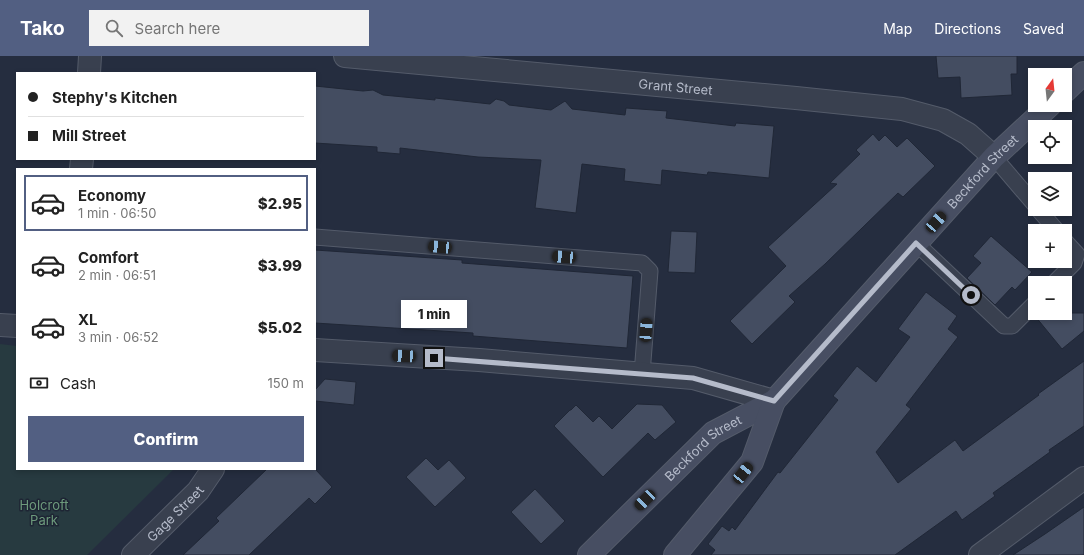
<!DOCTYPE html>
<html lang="en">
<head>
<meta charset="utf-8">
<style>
  body { margin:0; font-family:Inter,sans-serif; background:#f2f2f2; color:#222; height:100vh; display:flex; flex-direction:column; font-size:15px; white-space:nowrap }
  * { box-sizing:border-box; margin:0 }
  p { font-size:13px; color:#767676 }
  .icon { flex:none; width:22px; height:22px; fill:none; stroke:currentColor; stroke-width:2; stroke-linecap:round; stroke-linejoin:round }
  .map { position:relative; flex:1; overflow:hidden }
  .sheet { position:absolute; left:16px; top:112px; width:300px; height:302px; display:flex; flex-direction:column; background:#fff; border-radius:0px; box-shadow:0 2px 6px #0003 }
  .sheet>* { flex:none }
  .guide { position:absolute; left:16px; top:16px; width:300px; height:88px; border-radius:0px; box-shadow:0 2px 6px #0003; display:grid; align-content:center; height:88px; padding:0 12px; background:#fff }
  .needle { width:26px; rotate:15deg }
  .tools { position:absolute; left:1028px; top:12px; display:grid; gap:8px }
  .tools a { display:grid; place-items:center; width:44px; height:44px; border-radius:0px; background:#fff; box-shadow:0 2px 6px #0003; font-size:20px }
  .end { position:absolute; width:18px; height:18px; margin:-9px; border:5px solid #b5bbca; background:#111; box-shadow:0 0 0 2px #111 }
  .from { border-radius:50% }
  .bubble { position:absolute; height:28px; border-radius:0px; background:#fff; box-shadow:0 2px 6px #0003; font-size:13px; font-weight:800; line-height:28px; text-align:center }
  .car { position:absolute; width:12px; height:24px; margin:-12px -6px; border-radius:5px; box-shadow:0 0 3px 1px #0007; background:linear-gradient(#222 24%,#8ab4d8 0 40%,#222 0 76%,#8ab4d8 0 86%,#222 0) }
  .guide b { display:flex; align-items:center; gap:14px; height:38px; font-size:15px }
  .guide b+b { border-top:1px solid #e0e0e0 }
  .guide i { width:10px; height:10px; background:#222 }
  ul { padding:7px 0 0; list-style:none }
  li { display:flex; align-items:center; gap:12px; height:56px; margin:0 8px 6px; padding:0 4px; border:2px solid transparent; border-radius:0px }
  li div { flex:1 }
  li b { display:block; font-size:15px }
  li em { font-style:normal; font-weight:800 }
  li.active { border-color:#525f82 }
  li>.icon { width:36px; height:36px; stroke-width:1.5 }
  .pay { display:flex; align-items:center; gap:10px; height:44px; padding:0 12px; font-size:15px }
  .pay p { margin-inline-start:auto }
  .action { display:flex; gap:8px; margin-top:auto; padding:8px 12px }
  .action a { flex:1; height:46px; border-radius:0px; background:#525f82; color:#fff; font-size:16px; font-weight:800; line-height:46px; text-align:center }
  header { display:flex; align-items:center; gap:24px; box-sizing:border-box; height:56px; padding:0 20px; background:#525f82; color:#fff }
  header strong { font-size:19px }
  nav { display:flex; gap:22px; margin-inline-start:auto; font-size:14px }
  .search { width:280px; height:36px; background:#f2f2f2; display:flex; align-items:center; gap:10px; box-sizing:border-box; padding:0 14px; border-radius:0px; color:#767676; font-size:15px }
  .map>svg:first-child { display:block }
</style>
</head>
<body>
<header>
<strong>Tako</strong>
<div class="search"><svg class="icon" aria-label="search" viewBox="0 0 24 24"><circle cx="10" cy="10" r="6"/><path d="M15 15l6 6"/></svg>Search here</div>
<nav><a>Map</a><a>Directions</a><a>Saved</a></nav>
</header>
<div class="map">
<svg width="1084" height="499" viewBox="0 0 1084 499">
  <rect width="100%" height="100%" fill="#252d3f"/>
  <!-- green -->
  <polygon fill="#273a40" points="0,288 17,290 17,413 174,413 87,499 0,499"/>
  <!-- building -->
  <g fill="#444d61" stroke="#202736">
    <polygon points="936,0 1017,0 1017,18 1011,18 1012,39 961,42 960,21 938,22"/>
    <polygon points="315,30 363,35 373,34 383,39 435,44 435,42 490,48 496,43 504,45 509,49 551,54 565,45 572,53 625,59 626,52 667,55 666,62 735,70 736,67 774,70 769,122 708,116 707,119 662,114 661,129 624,125 625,113 582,108 576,157 535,152 541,104 478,101 400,92 400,98 377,96 377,91 315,87"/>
    <polygon points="873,78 879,85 885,79 897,91 907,82 935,110 903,141 898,137 825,208 789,240 795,246 752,288 730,265 786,210 768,191 837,128 830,127 860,98 856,94"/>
    <polygon points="671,175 697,176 695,217 668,216"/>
    <polygon points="991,180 1032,216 1015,234 1012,231 995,249 967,222 981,207 973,200"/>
    <polygon points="315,194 462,204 462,207 633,220 627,292 473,280 473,277 315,267"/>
    <polygon points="926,236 957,260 948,273 958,281 906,349 911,353 876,396 898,427 955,384 963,395 1039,339 1038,338 1084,305 1084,370 1049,394 1050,396 993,437 995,440 962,464 956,455 895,499 711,499 715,494 708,488 722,470 729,475 732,471 735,474 778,416 780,417 838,344 833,340 857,310 876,326 910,281 898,273"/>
    <polygon points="1038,257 1084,257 1084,275 1062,293 1035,260"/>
    <polygon points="325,323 356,326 354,349 315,345 315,334"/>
    <polygon points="637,348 662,349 676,366 655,384 648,377 603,421 554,370 570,354 571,354 576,349 593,366 599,360 612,373"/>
    <polygon points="426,402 438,414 449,404 466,422 435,451 406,421"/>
    <polygon points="267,413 315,413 332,431 315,448 309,442 249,499 183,499 219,465 216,462"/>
    <polygon points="535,433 565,465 541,488 511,456"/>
    <polygon points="1084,451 1084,499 1013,499 1045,478"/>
  </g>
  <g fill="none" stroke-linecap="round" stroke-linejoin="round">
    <defs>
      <g id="lane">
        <polyline points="994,101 1035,149"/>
        <polyline points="1038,153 1057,175"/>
        <polyline points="315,181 642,207 650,215 642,318"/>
        <polyline points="916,187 1004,270 1012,270 1035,247"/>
        <polyline points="1054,227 1074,207 1077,198 1065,185"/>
      </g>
      <g id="street">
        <path id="s1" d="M345,0L796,42L902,53L943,64L968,78L994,101"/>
        <polyline points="89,17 90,0"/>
        <polyline points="81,113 82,103"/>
        <polyline points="0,269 17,270"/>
        <polyline points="315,294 479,304 693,322 774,345"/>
        <path id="s2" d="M133,499L198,435L213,413"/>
        <polyline points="980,499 1084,422"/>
      </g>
      <g id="secondary">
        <polyline points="1065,35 1084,17"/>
        <path id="s3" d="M589,499L713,377L774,345L994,101L1050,49"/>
        <polyline points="675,499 752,406 774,345"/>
      </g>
    </defs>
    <!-- lane casing -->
    <use href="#lane" stroke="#545b6a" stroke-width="17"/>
    <!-- street casing -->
    <use href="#street" stroke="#545b6a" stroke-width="24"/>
    <!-- secondary casing -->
    <use href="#secondary" stroke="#545b6a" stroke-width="24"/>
    <!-- lane -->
    <use href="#lane" stroke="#39404f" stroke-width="15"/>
    <!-- street -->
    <use href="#street" stroke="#39404f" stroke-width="22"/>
    <!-- secondary -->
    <use href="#secondary" stroke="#474e62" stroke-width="22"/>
  </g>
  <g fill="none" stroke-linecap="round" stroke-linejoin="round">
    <!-- route -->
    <polyline stroke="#b5bbca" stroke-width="5" points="434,302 693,322 774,345 916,187 971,239"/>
  </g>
  <g text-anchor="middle" stroke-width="3" stroke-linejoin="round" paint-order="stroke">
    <!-- street labels -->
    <g font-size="13" fill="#b5bbca" stroke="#1e2534">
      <text dy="5" stroke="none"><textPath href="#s1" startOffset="332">Grant Street</textPath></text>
      <text dy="5" stroke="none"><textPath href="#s3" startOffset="553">Beckford Street</textPath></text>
      <text dy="5" stroke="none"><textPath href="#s3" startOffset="157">Beckford Street</textPath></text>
      <text dy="5" stroke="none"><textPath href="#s2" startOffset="59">Gage Street</textPath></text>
    </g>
    <!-- park labels -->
    <g font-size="13" fill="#6d9a7c" stroke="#1e2534">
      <text x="44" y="454">Holcroft<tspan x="44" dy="15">Park</tspan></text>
    </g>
  </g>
</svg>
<div class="tools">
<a><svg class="needle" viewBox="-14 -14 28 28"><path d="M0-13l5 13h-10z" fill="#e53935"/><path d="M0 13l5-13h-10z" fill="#767676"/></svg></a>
<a><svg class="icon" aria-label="locate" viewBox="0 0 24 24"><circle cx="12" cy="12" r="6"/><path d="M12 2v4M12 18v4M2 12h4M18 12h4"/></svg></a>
<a><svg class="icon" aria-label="layers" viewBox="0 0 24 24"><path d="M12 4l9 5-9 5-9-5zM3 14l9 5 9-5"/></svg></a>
<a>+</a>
<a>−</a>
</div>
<i class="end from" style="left:971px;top:239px"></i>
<i class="end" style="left:434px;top:302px"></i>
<div class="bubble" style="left:401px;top:244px;width:66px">1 min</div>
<i class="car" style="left:936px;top:166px;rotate:42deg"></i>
<i class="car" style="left:440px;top:191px;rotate:275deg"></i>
<i class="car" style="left:564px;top:201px;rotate:274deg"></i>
<i class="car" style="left:646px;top:274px;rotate:4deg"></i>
<i class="car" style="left:404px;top:300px;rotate:273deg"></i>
<i class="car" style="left:743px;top:417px;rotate:39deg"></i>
<i class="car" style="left:645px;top:444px;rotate:226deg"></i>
<div class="guide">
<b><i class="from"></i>Stephy's Kitchen</b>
<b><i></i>Mill Street</b>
</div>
<section class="sheet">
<ul>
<li class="active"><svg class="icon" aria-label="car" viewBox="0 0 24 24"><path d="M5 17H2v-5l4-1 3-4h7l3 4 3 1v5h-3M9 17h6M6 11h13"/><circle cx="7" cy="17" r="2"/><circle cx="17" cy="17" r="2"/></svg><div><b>Economy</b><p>1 min · 06:50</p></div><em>$2.95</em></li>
<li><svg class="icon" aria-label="car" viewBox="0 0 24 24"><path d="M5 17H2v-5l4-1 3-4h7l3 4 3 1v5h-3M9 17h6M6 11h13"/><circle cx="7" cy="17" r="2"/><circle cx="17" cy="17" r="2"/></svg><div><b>Comfort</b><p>2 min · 06:51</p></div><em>$3.99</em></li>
<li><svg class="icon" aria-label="car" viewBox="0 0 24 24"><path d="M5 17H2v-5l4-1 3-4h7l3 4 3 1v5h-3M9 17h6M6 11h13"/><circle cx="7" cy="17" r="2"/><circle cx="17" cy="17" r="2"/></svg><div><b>XL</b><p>3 min · 06:52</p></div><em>$5.02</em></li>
</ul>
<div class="pay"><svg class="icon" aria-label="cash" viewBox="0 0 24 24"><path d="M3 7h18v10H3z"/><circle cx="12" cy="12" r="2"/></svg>Cash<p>150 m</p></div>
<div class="action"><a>Confirm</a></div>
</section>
</div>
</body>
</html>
